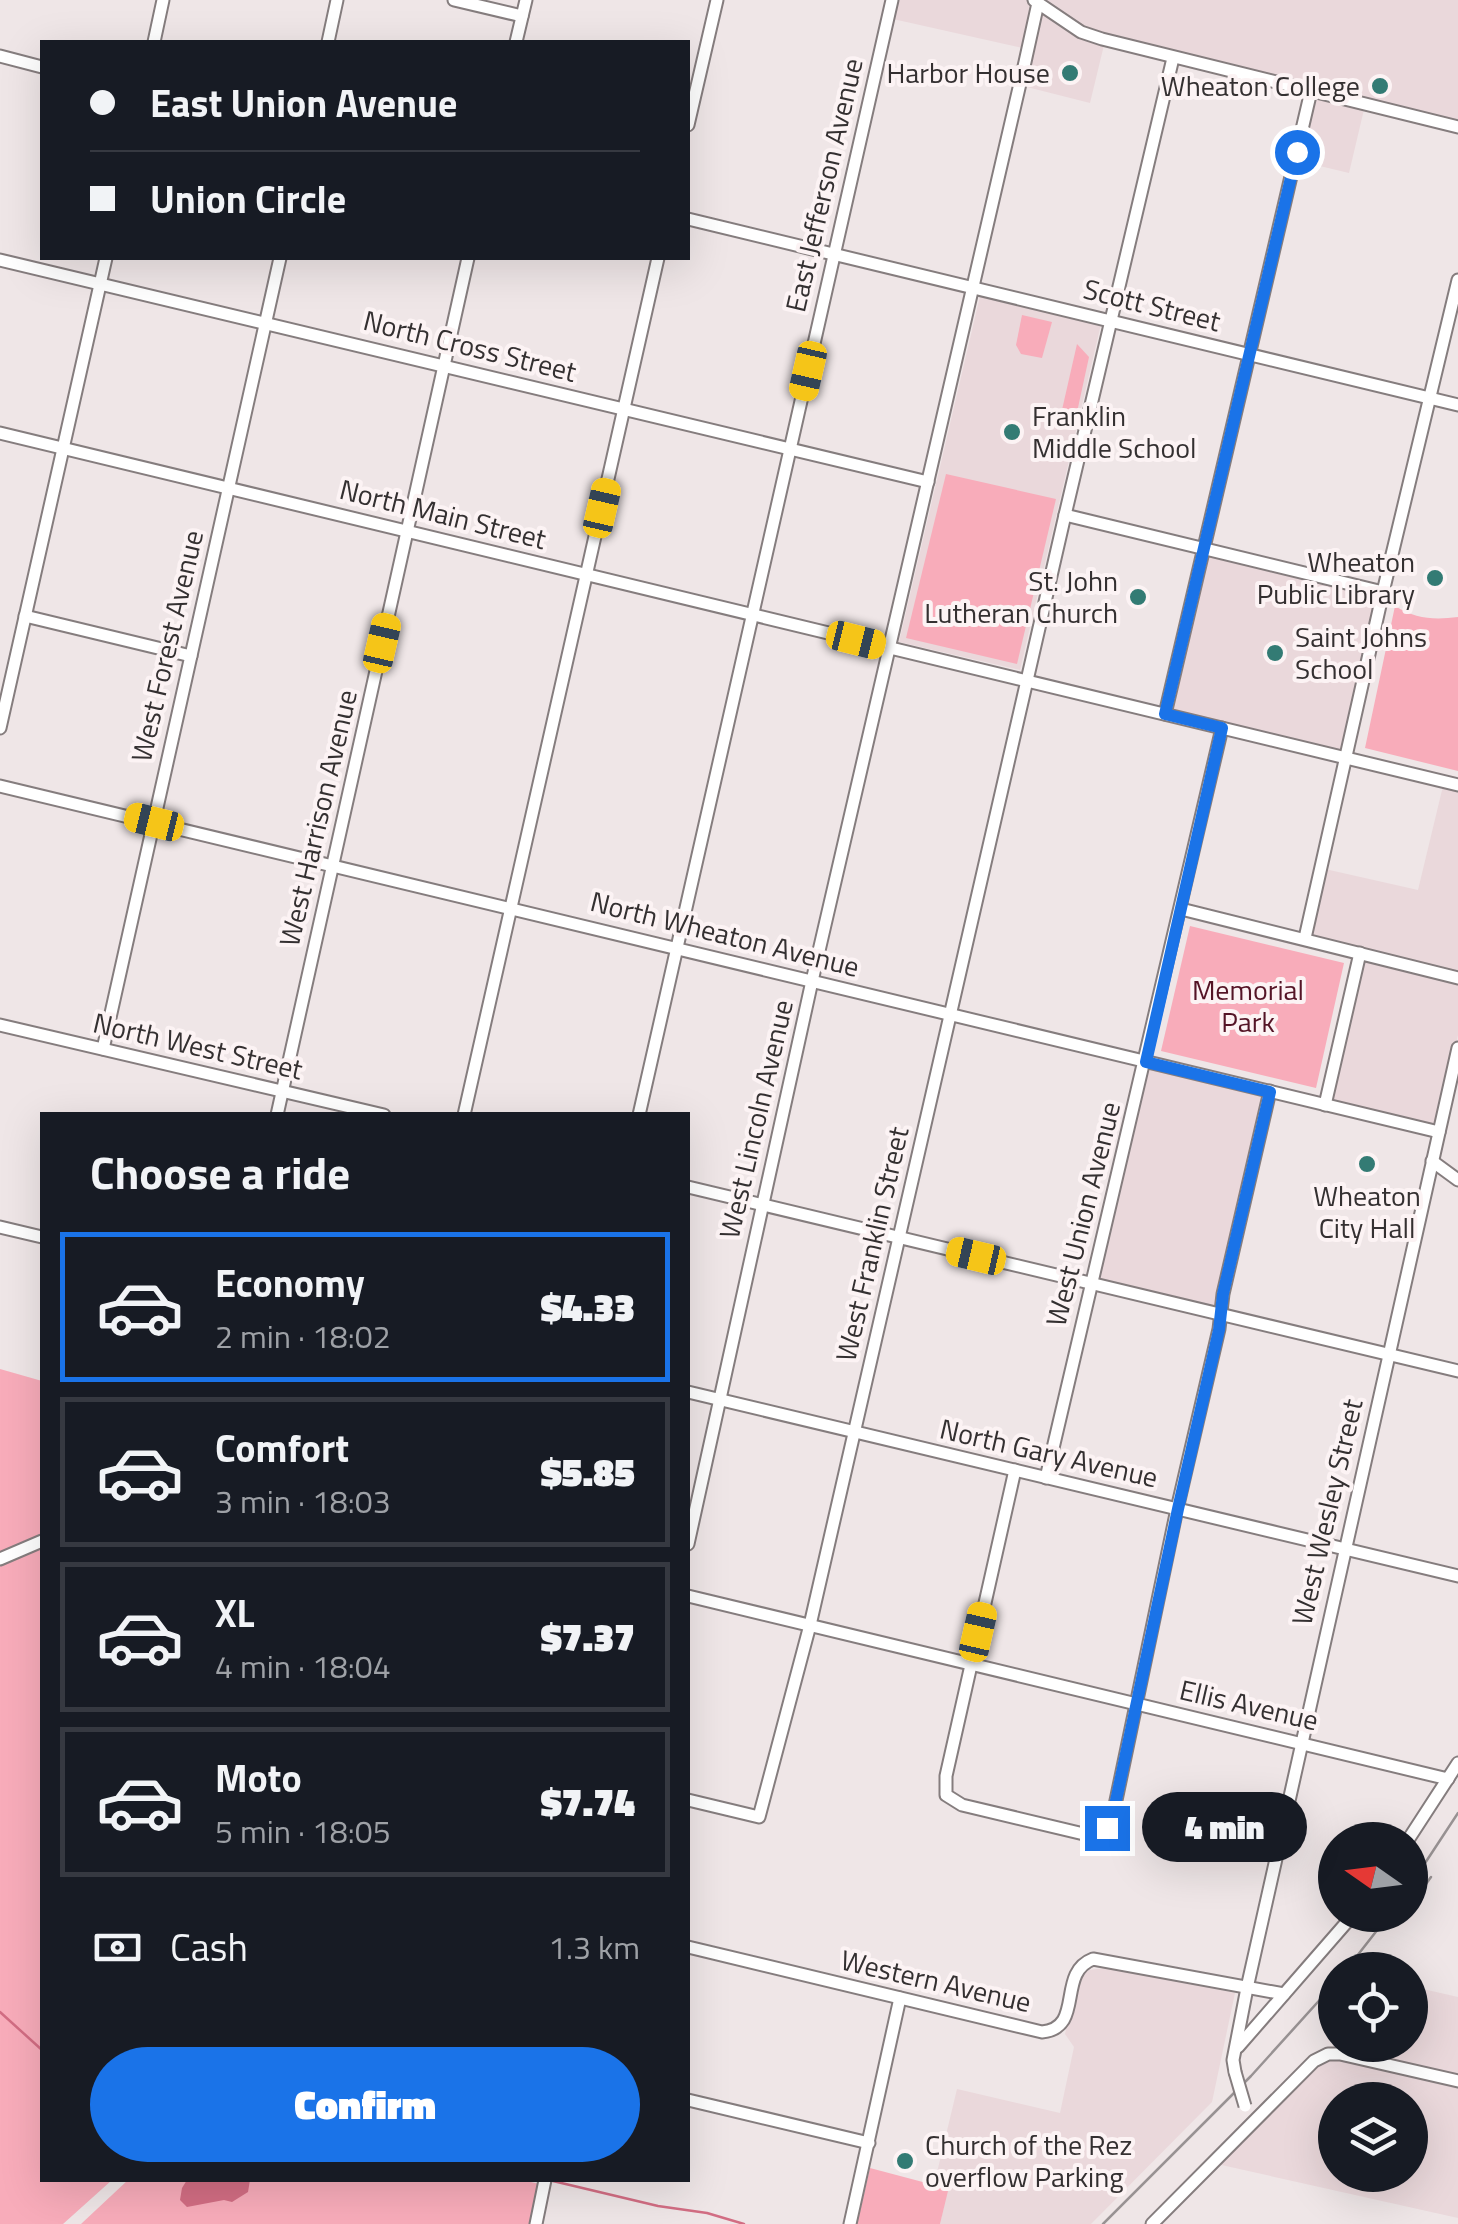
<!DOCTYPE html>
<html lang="en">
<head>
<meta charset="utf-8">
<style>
  body { margin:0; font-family:"Titillium Web",sans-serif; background:#20242c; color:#f1f3f6; height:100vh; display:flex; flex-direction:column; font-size:38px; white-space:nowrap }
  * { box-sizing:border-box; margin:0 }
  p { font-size:32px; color:#9ea1a6 }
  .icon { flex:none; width:55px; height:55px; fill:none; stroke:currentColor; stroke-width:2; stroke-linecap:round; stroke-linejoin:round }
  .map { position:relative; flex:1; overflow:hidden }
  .sheet { position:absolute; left:40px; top:1112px; width:650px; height:1070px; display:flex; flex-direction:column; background:#171b24; border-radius:0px; box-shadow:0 10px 40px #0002 }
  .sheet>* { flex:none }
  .guide { position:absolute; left:40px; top:40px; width:650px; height:220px; border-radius:0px; box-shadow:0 10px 40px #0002; display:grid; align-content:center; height:220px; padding:0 50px; background:#171b24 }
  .needle { width:65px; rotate:284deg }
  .controls { position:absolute; left:1318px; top:1822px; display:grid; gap:20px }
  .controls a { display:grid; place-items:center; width:110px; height:110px; border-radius:50%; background:#171b24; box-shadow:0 10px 40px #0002; font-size:50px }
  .end { position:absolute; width:45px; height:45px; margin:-22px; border:12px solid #1a73e8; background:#fff; box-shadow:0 0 0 5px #fff }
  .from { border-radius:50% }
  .bubble { position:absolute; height:70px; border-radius:35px; background:#171b24; box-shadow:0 10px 40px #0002; font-size:32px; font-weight:800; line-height:70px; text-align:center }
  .car { position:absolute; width:30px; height:60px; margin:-30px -15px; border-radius:12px; box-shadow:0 0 8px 2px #0007; background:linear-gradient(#f5c518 24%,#345 0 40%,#f5c518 0 76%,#345 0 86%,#f5c518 0) }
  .guide b { display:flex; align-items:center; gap:35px; height:95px; font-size:38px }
  .guide b+b { border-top:2px solid #363941 }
  .guide i { width:25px; height:25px; background:#f1f3f6 }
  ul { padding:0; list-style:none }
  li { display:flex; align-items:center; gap:30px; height:150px; margin:0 20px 15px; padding:0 30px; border:5px solid #363941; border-radius:0px }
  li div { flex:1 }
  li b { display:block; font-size:38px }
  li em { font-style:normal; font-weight:800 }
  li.selected { border-color:#1a73e8 }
  li>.icon { width:90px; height:90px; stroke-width:1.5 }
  h2 { padding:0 50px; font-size:45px; line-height:120px }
  .pay { display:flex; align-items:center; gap:25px; height:110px; padding:0 50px; font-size:38px }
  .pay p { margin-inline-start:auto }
  .primary-button { display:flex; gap:20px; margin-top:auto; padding:20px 50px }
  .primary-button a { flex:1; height:115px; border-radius:60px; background:#1a73e8; color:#fff; font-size:40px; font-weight:800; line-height:115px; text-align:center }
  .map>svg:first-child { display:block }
</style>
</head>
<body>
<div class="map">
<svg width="1458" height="2224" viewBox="0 0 1458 2224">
  <rect width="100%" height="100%" fill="#efe6e7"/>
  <!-- built -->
  <g fill="#ead8db" fill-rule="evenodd">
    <polygon points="897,0 1458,0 1458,124 1366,101 1349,173 1299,161 1316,90 1104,45 1090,103 1023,86 1032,50 893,19"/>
    <polygon points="980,296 1101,324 1020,670 899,642"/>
    <polygon points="1206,552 1379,594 1344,754 1170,712"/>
    <polygon points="1443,786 1458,790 1458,974 1311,935 1325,869 1418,890"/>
    <polygon points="1364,960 1458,982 1458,1035 1436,1129 1331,1104"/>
    <polygon points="1147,1066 1264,1094 1214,1309 1095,1281"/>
    <polygon points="1113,1967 1235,1993 1212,2102 1091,2224 940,2224 947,2192 934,2185 957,2089 1060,2113 1074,2047 1065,2034 1077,1981 1089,1970"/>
    <polygon points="1410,1986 1458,1997 1458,2076 1378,2057 1382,2045 1410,2045"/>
    <path d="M1334,2057L1458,2085V2218L1217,2164L1316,2064ZM1335,2100H1410V2175H1335Z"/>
  </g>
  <!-- green -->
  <g fill="#f8acba">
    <polygon points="1022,315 1052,322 1042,358 1021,354 1016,345"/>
    <polygon points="1077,344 1089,357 1074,426 1059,423"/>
    <polygon points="946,474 1056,499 1017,664 906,638"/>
    <path d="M1395,606C1416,619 1434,620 1458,617V771L1365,748Z"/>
    <polygon points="1190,926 1344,963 1316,1088 1161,1051"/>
    <polygon points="0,1369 42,1381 42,2180 112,2180 63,2224 0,2224"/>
    <polygon points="870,2168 934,2185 948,2191 940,2224 857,2224"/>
    <polygon points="128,2180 522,2180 544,2185 535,2224 81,2224"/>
  </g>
  <!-- water -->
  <polygon fill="#d26d83" points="187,2180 250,2180 248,2192 232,2202 224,2200 187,2207 180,2200 182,2188"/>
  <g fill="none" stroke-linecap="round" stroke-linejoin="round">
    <!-- stream -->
    <g stroke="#d26d83" stroke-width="2.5">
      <polyline points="0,2012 42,2050"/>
      <polyline points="553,2181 658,2206 707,2213 744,2224"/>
    </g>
    <defs>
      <g id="minor">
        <polyline points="454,0 522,16"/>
        <polyline points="1038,3 1081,32 1102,39 1458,127"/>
        <polyline points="154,42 163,0"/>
        <polyline points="328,42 337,0"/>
        <polyline points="516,42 526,0"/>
        <polyline points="0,56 42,67"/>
        <polyline points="688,125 717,0"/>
        <polyline points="688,219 1458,405"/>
        <polyline points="0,260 928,482"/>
        <polyline points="0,433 1458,785"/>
        <polyline points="1065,515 1383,592"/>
        <polyline points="25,616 191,656"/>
        <polyline points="1165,714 1311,91"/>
        <polyline points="0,728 106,258"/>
        <polyline points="0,786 1439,1132"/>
        <polyline points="1181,909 1458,978"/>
        <polyline points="1305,938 1383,592 1458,280"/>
        <polyline points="0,1025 384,1115"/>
        <polyline points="103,1049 280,258"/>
        <polyline points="1325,1105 1360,953"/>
        <polyline points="277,1115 468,258"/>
        <polyline points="464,1115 658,258"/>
        <polyline points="639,1115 892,0"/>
        <polyline points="1432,1161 1458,1180"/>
        <polyline points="688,1187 1458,1371"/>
        <polyline points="0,1227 42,1237"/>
        <polyline points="688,1392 1458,1576"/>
        <polyline points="1015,1470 946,1776 946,1795 962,1805 1088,1835 1107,1828 1114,1810 1177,1509 1219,1329 1223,1294 1270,1091"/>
        <polyline points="1046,1478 1222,728"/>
        <polyline points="688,1544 812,981 1025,62 1038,3 1034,0"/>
        <polyline points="0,1559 42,1541"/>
        <polyline points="688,1596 1448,1779"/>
        <polyline points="688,1800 759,1817 810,1625 1065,515 1173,58"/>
        <polyline points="1408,1840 1458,1763"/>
        <path d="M688,1947L1042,2032C1085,2028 1056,1973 1093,1959L1284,1994"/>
        <polyline points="1238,2047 1353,1915"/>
        <polyline points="1235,2072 1233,2060 1247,1988 1458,1048"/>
        <polyline points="688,2100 869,2143"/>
        <polyline points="536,2224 545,2180"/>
        <polyline points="850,2224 900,1998"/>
        <polyline points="1152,2224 1314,2061 1328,2054 1340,2054 1458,2081"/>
      </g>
    </defs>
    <!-- minor casing -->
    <use href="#minor" stroke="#857d7e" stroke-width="15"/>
    <!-- minor -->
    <use href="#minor" stroke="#fff" stroke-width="11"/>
    <!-- rail -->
    <g stroke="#989293" stroke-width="2.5">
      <polyline points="1410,1886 1458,1813"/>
      <polyline points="1410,1906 1431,1877"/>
      <polyline points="1346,1970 1389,1915"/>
      <polyline points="1103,2224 1251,2076 1335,1983"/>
    </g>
    <defs>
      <polyline id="minor-bridge" points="1235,2072 1245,2106"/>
    </defs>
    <!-- minor-bridge casing -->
    <use href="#minor-bridge" stroke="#857d7e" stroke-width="15" stroke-linecap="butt"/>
    <!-- minor-bridge -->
    <use href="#minor-bridge" stroke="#fff" stroke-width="11"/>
  </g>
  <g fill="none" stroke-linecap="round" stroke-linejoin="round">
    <!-- route -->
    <polyline stroke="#1a73e8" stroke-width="12" points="1107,1828 1114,1810 1178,1509 1219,1330 1223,1294 1270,1092 1146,1062 1222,728 1165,714 1297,152"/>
  </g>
  <!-- markers -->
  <g fill="#337b74" stroke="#fcf3f4" stroke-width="4">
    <circle cx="1070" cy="73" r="10"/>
    <circle cx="1380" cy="86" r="10"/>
    <circle cx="1012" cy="432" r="10"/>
    <circle cx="1435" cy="578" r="10"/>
    <circle cx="1138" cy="597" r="10"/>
    <circle cx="1275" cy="653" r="10"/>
    <circle cx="1367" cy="1164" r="10"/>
    <circle cx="905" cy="2161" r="10"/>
  </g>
  <g text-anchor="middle" stroke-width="8" stroke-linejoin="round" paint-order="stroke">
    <!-- poi labels -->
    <g font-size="28" fill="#343031" stroke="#fcf3f4" text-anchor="end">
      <text x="1050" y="83">Harbor House</text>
      <text x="1360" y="96">Wheaton College</text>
      <text x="1032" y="426" text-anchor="start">Franklin<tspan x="1032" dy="32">Middle School</tspan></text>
      <text x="1415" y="572">Wheaton<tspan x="1415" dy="32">Public Library</tspan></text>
      <text x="1118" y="591">St. John<tspan x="1118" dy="32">Lutheran Church</tspan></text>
      <text x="1295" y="647" text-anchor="start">Saint Johns<tspan x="1295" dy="32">School</tspan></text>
      <text x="1367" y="1206" text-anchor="middle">Wheaton<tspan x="1367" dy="32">City Hall</tspan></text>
      <text x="925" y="2155" text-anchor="start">Church of the Rez<tspan x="925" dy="32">overflow Parking</tspan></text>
    </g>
    <!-- street labels -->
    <g font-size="28" fill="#343031" stroke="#fcf3f4">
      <text transform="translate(824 185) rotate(-77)" y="10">East Jefferson Avenue</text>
      <text transform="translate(1152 305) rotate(14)" y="10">Scott Street</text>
      <text transform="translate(470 346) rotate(14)" y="10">North Cross Street</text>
      <text transform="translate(443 514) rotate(14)" y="10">North Main Street</text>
      <text transform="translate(167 646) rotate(-77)" y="10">West Forest Avenue</text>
      <text transform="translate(318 818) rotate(-77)" y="10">West Harrison Avenue</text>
      <text transform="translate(725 934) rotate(14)" y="10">North Wheaton Avenue</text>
      <text transform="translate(198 1046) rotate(13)" y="10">North West Street</text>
      <text transform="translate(756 1119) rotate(-77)" y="10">West Lincoln Avenue</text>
      <text transform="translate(1083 1214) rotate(-76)" y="10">West Union Avenue</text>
      <text transform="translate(872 1244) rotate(-77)" y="10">West Franklin Street</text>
      <text transform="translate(1049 1453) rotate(13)" y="10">North Gary Avenue</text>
      <text transform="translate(1327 1512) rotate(-77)" y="10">West Wesley Street</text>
      <text transform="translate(1249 1705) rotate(13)" y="10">Ellis Avenue</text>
      <text transform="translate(936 1981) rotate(13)" y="10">Western Avenue</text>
    </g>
    <!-- park labels -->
    <g font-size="28" fill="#541426" stroke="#fcf3f4">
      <text x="1248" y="1000">Memorial<tspan x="1248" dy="32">Park</tspan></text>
    </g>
  </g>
</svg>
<div class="controls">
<a><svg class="needle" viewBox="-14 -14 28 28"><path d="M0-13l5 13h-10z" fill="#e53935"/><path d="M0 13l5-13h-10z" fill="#9ea1a6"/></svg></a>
<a><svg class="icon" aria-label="locate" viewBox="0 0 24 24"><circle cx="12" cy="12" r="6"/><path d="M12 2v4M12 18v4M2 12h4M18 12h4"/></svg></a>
<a><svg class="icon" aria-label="layers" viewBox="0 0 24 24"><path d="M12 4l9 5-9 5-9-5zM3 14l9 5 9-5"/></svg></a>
</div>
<i class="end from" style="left:1297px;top:152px"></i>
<i class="end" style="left:1107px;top:1828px"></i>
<div class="bubble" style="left:1142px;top:1792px;width:165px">4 min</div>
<i class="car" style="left:808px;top:371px;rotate:193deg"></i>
<i class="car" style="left:602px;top:508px;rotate:13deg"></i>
<i class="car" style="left:856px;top:640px;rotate:104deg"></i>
<i class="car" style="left:382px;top:643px;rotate:13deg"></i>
<i class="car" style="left:154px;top:822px;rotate:284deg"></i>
<i class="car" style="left:976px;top:1256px;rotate:283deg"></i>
<i class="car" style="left:978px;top:1632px;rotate:13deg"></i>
<div class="guide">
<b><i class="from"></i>East Union Avenue</b>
<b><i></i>Union Circle</b>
</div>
<section class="sheet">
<h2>Choose a ride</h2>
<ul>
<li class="selected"><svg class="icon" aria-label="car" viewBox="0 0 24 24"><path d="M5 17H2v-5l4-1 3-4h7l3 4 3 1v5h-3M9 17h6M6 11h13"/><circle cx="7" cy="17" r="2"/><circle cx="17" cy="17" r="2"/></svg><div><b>Economy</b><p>2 min · 18:02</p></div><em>$4.33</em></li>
<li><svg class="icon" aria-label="car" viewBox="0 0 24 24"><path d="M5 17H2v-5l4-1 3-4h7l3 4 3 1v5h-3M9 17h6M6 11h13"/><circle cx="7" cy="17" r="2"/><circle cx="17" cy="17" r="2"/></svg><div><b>Comfort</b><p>3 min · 18:03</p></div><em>$5.85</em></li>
<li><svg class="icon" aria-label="car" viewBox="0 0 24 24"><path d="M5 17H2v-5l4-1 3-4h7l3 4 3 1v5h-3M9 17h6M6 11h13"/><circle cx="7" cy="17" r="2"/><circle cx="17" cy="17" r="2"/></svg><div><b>XL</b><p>4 min · 18:04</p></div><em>$7.37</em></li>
<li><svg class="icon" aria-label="car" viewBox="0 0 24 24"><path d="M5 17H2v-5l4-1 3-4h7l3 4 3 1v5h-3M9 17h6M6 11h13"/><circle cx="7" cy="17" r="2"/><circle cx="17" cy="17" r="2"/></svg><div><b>Moto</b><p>5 min · 18:05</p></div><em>$7.74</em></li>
</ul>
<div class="pay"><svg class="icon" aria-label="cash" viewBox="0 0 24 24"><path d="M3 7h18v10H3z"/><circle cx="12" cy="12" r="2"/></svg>Cash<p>1.3 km</p></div>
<div class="primary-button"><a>Confirm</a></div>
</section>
</div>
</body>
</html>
